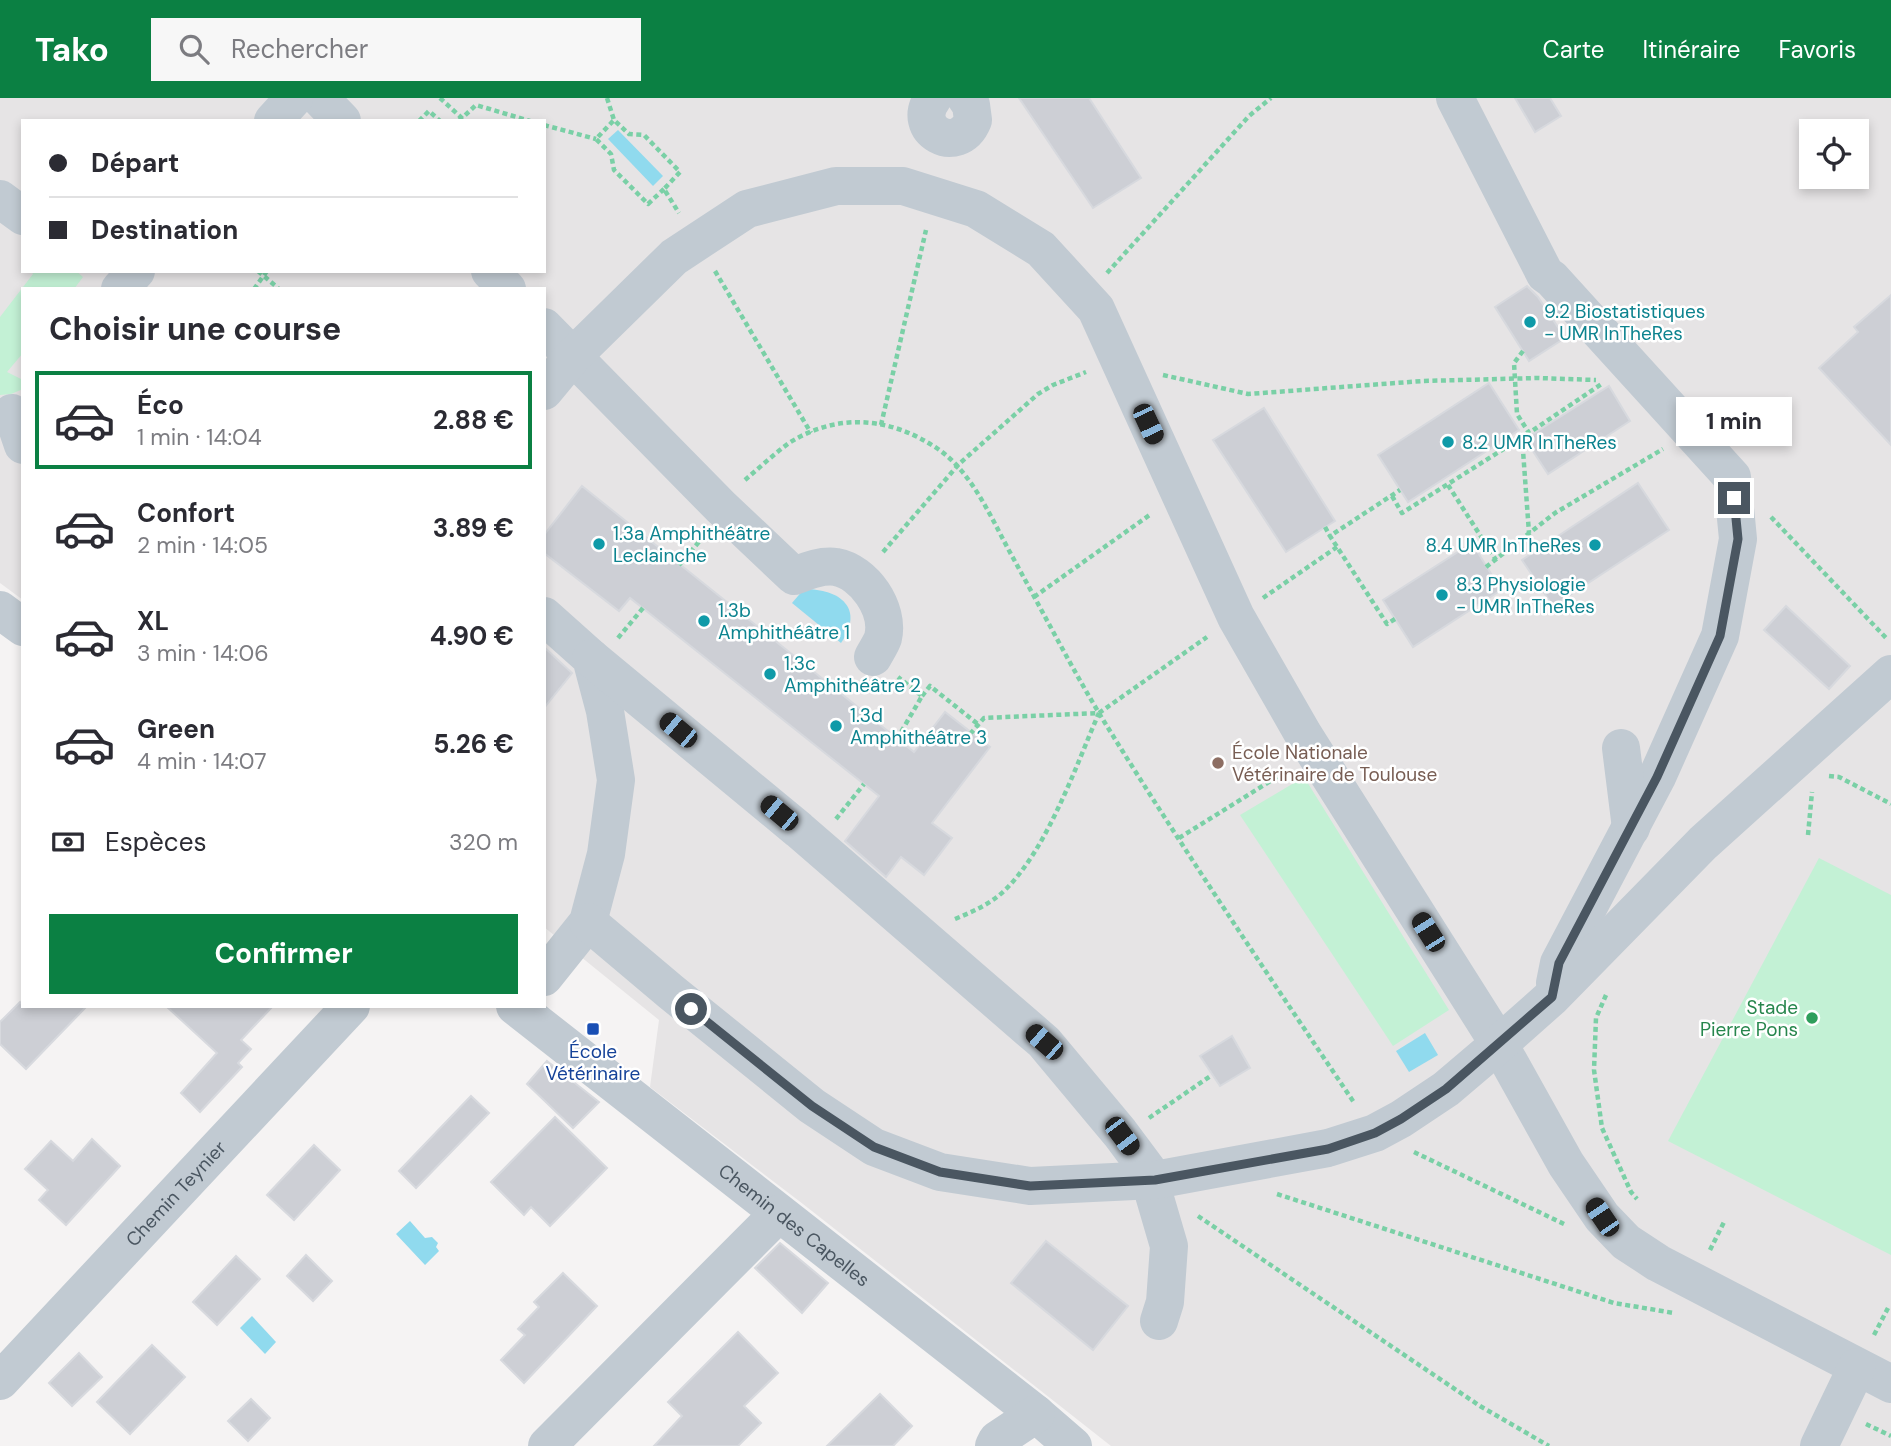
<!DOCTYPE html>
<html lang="fr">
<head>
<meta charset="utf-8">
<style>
  body { margin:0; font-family:"DM Sans",sans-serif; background:#f7f7f7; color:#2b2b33; height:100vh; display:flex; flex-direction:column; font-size:26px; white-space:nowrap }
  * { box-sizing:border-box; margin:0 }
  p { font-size:23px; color:#7c7c81 }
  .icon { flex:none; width:38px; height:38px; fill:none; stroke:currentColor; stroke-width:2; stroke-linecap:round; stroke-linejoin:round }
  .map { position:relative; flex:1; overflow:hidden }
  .panel { position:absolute; left:21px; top:189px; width:525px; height:721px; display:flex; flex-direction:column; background:#fff; border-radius:0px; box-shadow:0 4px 10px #0003 }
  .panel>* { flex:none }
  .hud { position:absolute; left:21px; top:21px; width:525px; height:154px; border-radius:0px; box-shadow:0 4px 10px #0003; display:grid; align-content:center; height:154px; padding:0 28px; background:#fff }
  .fabs { position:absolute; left:1799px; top:21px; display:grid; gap:14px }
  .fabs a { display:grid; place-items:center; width:70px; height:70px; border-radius:0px; background:#fff; box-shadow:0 4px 10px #0003; font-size:35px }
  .end { position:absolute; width:32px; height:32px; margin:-16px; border:9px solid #4a5661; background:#fff; box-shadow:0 0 0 4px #fff }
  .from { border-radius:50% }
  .bubble { position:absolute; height:49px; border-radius:0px; background:#fff; box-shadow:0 4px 10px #0003; font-size:23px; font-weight:700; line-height:49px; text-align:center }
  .car { position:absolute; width:21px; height:42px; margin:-21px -10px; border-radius:9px; box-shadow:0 0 5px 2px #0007; background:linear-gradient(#222 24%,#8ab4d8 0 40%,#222 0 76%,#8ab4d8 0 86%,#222 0) }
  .hud b { display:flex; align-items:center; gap:24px; height:66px; font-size:26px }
  .hud b+b { border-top:2px solid #e1e1e2 }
  .hud i { width:18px; height:18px; background:#2b2b33 }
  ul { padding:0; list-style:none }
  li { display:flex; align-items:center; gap:21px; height:98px; margin:0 14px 10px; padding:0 14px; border:4px solid transparent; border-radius:0px }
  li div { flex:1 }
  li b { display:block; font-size:26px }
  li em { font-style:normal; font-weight:700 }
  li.selected { border-color:#0b8043 }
  li>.icon { width:63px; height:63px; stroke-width:1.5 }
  h2 { padding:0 28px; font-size:32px; line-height:84px }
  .pay { display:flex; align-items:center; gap:18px; height:77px; padding:0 28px; font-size:26px }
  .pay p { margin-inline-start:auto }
  .action { display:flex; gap:14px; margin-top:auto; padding:14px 28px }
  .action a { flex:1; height:80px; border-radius:0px; background:#0b8043; color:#fff; font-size:28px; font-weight:700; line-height:80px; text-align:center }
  header { display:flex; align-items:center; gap:42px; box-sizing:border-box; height:98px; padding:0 35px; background:#0b8043; color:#fff }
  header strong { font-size:33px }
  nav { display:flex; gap:38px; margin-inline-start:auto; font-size:24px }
  .search { width:490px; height:63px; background:#f7f7f7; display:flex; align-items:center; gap:18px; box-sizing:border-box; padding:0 24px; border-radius:0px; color:#7c7c81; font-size:26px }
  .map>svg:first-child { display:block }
</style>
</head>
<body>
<header>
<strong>Tako</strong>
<div class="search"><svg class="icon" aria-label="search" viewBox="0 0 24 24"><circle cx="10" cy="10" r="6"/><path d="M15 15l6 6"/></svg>Rechercher</div>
<nav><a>Carte</a><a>Itinéraire</a><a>Favoris</a></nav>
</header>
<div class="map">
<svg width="1891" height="1348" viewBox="0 0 1891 1348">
  <rect width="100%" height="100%" fill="#f5f3f3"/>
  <!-- education -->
  <path fill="#e6e4e5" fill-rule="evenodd" d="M0,0H1891V1348H1111L803,1106L650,989L659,922L544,829V191H23V502L0,485ZM23,23H544V173H23ZM1811,33H1857V79H1811Z"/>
  <!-- green -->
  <g fill="#c3f1d5">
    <polygon points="31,173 76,173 83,179 74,191 23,191 23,255 7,274 23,282 23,291 11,296 0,297 0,219 33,176"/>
    <polygon points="1304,679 1449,912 1393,948 1240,717"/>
    <polygon points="1819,760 1891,797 1891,1157 1668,1043"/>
  </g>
  <!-- water -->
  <g fill="#90daee">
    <polygon points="618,32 663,78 653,88 608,41"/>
    <path d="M804,491C840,491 865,510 841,545L792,505Z"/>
    <polygon points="1425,935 1438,957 1409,974 1396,953"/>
    <polygon points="410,1123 425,1140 432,1139 438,1145 436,1149 439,1153 425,1167 396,1136"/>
    <polygon points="252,1218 276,1244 265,1256 240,1230"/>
  </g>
  <!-- building -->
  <g fill="#cdcfd5" stroke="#d7d9de" stroke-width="2">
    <polygon points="1019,0 1089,0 1141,80 1093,110"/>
    <polygon points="1515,0 1550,0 1561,18 1535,34"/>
    <polygon points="1527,188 1538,199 1565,240 1529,263 1495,209"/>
    <polygon points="1891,197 1891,347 1819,270 1858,234 1854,229"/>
    <polygon points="1489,285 1519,332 1408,404 1378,357"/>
    <polygon points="1609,288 1630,323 1548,376 1525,341"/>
    <polygon points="1264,310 1335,423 1286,454 1213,342"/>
    <polygon points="1638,385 1669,432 1553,508 1522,462"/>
    <polygon points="582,388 914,654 945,614 990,649 932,725 952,740 924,777 901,759 886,779 845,743 879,698 630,500 619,513 544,455 544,437"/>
    <polygon points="1472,445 1501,492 1413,549 1383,502"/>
    <polygon points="1786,508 1850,568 1829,591 1764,532"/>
    <polygon points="544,549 572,575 544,610"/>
    <polygon points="20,904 23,908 87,908 26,971 0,946 0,924"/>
    <polygon points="166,908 273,908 241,942 251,951 238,965 242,969 200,1014 181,995 217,955"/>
    <polygon points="1232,938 1250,970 1220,988 1200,958"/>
    <polygon points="547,963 599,1004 573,1030 527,986"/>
    <polygon points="471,998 489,1015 416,1090 399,1073"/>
    <polygon points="555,1019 607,1070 550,1128 531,1109 524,1117 491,1084"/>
    <polygon points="92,1041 120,1068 66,1127 39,1102 48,1092 25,1071 51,1043 73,1063"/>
    <polygon points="314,1047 340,1072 294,1122 267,1097"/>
    <polygon points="1046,1143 1128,1208 1093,1252 1011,1185"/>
    <polygon points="780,1145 828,1185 802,1215 755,1170"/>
    <polygon points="306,1157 332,1183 313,1203 287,1178"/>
    <polygon points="236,1158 260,1181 217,1227 193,1204"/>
    <polygon points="563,1175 597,1208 524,1285 501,1262 525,1237 518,1231 539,1209 534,1204"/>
    <polygon points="738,1234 778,1275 744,1308 761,1325 738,1348 654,1348 682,1318 668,1304"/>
    <polygon points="152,1247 185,1279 130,1336 97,1304"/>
    <polygon points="79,1255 102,1279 72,1308 49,1285"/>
    <polygon points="880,1296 912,1328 893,1348 827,1348"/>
    <polygon points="251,1301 270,1320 248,1343 228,1323"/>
  </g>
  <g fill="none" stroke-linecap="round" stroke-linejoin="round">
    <!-- path -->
    <g stroke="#7ad0a6" stroke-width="4.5" stroke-dasharray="5 3.5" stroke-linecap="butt">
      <polyline points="440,0 465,23"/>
      <polyline points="607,0 614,22"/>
      <polyline points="419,23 429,13 440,23"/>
      <polyline points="459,23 476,7 530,23"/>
      <polyline points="544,27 596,41"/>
      <polyline points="664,91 648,106 614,72 611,56 596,41 614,22 629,36 644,37 680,74 664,91 679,115"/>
      <polyline points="258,173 279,191"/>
      <polyline points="715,173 811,335"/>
      <polyline points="1107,175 1249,18 1271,0"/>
      <polyline points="254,191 267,173"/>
      <polyline points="1523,253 1514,265 1517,316 1529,335 1603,285"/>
      <polyline points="1163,277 1248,296 1423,283 1537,280 1596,282"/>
      <polyline points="881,327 926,132"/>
      <polyline points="1522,339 1529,435"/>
      <path d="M745,382C759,370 774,356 789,345C838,314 891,319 938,351C973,375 992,422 1012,458C1043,514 1072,571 1105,625C1185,754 1270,880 1355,1006"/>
      <polyline points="1448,387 1496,462"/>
      <polyline points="1392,398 1402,415 1529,335"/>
      <polyline points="1771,419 1888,542"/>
      <polyline points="1325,429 1330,438"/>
      <polyline points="883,454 959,366 1038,296 1053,287 1086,274"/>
      <polyline points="679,467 704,438"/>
      <polyline points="1486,469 1555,415 1663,351"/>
      <polyline points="1034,499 1151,416"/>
      <polyline points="1263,500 1337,449"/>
      <polyline points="1395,521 1387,526 1330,438 1400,392"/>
      <polyline points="618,540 643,510"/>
      <polyline points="922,598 930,588 979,627"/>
      <polyline points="1099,615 1207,539"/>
      <polyline points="897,641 922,598 898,579"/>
      <polyline points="1829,678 1839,679 1891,706"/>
      <polyline points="836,721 864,686"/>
      <polyline points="1808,737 1812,694"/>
      <polyline points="1179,740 1285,674"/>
      <path d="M955,821C974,813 991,806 1006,791C1048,749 1075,670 1099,615L984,620L971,635"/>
      <polyline points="1606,897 1596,920 1594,972 1602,1030 1631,1094 1637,1101"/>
      <polyline points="1149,1020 1212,977"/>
      <polyline points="1414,1054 1564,1126"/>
      <polyline points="1277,1096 1614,1205 1674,1215"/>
      <polyline points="1198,1118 1480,1308 1549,1348"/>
      <polyline points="1710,1152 1724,1124"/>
      <polyline points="1874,1237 1888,1210"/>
      <polyline points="1866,1326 1891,1338"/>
    </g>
    <!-- minor -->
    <g stroke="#c1cad2" stroke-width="38">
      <polyline points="320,0 342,23"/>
      <path d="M933,0C909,32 958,59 973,22L971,7L966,0"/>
      <polyline points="1455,0 1545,176 1552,181 1732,379 1738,441 1720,538 1657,679 1559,865 1555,885"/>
      <polyline points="273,23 294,0"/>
      <polyline points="0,101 23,118"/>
      <polyline points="490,173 507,191"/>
      <polyline points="120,191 136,173"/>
      <path d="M544,229L721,409L794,478C807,473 821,467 836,469C864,474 890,511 883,540C881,546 876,553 873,559"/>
      <polyline points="544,293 573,258 674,159 747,111 836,88 903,88 976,111 1041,151 1096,211 1236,519 1303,636 1499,946 1566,1066 1602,1119 1626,1144 1658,1165 1891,1286"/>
      <polyline points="12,315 23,347"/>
      <polyline points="0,512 23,529"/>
      <polyline points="544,518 591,560 605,613 616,682 606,756 588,824 544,879"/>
      <polyline points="591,560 799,732 1044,944 1120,1035 1155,1082 1150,1083 1169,1148 1165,1204 1159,1223"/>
      <polyline points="1621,650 1631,730"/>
      <polyline points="588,824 671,894 812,1008 874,1049 940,1074 1030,1088 1155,1082 1328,1050 1375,1035 1401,1021 1446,991 1499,946 1552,899 1703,745 1891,576"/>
      <path id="s1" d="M515,908L1036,1316L1073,1348"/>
      <path id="s2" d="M0,1283L351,908"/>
      <polyline points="547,1348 778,1116"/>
      <polyline points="994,1348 997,1342 1036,1316"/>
      <polyline points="1819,1348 1857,1269"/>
    </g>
  </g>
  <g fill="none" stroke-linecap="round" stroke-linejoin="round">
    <!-- route -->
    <polyline stroke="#4a5661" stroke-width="9" points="691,911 812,1008 874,1049 940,1074 1030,1088 1155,1082 1328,1051 1375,1035 1401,1021 1446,991 1552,899 1559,865 1657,679 1720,538 1738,441 1734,400"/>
  </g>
  <!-- markers -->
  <g fill="#0f9aa8" stroke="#fff" stroke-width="2.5">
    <circle cx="1530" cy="224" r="7"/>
    <circle cx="1448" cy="344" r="7"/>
    <circle cx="599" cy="446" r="7"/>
    <circle cx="1595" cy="447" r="7"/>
    <circle cx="1442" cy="497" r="7"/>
    <circle cx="704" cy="523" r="7"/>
    <circle cx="770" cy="576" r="7"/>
    <circle cx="836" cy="628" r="7"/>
  </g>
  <circle fill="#8d6e63" stroke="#fff" stroke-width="2.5" cx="1218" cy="665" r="7"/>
  <circle fill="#2e9e5b" stroke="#fff" stroke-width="2.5" cx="1812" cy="920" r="7"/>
  <rect fill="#1a4fb4" stroke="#fff" stroke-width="2.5" x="586" y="924" width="14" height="14" rx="3.5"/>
  <g text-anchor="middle" stroke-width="5" stroke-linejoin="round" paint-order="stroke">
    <!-- culture labels -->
    <g font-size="19" fill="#0d838f" stroke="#fff" text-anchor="start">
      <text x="1544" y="220">9.2 Biostatistiques<tspan x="1544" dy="22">- UMR InTheRes</tspan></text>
      <text x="1462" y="351">8.2 UMR InTheRes</text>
      <text x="613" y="442">1.3a Amphithéâtre<tspan x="613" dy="22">Leclainche</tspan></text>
      <text x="1581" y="454" text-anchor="end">8.4 UMR InTheRes</text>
      <text x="1456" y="493">8.3 Physiologie<tspan x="1456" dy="22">- UMR InTheRes</tspan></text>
      <text x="718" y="519">1.3b<tspan x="718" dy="22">Amphithéâtre 1</tspan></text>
      <text x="784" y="572">1.3c<tspan x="784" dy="22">Amphithéâtre 2</tspan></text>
      <text x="850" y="624">1.3d<tspan x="850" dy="22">Amphithéâtre 3</tspan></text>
    </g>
    <!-- education labels -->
    <g font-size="19" fill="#785e54" stroke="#fff" text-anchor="start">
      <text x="1232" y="661">École Nationale<tspan x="1232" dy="22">Vétérinaire de Toulouse</tspan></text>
    </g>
    <!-- leisure labels -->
    <g font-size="19" fill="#27864d" stroke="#fff" text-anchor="end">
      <text x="1798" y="916">Stade<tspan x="1798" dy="22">Pierre Pons</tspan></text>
    </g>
    <!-- transit labels -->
    <g font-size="19" fill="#164399" stroke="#fff">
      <text x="593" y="960">École<tspan x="593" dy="22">Vétérinaire</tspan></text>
    </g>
    <!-- street labels -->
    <g font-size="19" fill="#4a5661" stroke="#fff">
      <text dy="7" stroke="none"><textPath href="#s2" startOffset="257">Chemin Teynier</textPath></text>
      <text dy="7" stroke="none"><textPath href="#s1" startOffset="355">Chemin des Capelles</textPath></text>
    </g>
  </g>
</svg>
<div class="fabs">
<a><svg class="icon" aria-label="locate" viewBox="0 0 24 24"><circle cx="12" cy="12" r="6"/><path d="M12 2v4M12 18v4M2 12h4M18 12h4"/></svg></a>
</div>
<i class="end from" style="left:691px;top:911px"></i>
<i class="end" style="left:1734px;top:400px"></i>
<div class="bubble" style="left:1676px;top:299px;width:116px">1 min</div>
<i class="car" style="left:1148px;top:326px;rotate:155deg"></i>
<i class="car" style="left:678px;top:632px;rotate:310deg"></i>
<i class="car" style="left:779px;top:715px;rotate:310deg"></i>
<i class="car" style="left:1428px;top:834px;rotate:328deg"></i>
<i class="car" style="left:1044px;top:944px;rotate:311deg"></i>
<i class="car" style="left:1122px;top:1038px;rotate:143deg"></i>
<i class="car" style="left:1602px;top:1119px;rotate:326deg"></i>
<div class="hud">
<b><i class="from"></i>Départ</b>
<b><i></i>Destination</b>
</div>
<section class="panel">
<h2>Choisir une course</h2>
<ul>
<li class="selected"><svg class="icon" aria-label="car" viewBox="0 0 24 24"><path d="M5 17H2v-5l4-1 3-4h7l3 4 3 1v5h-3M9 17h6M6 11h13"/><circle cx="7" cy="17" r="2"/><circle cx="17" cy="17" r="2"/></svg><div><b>Éco</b><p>1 min · 14:04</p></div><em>2.88 €</em></li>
<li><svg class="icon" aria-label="car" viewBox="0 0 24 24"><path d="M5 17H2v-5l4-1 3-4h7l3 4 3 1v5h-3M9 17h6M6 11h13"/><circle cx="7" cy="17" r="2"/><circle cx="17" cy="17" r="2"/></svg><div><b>Confort</b><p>2 min · 14:05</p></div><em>3.89 €</em></li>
<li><svg class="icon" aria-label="car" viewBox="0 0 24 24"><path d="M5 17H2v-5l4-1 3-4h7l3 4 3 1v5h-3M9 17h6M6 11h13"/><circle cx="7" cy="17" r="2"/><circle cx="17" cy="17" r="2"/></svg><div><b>XL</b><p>3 min · 14:06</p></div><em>4.90 €</em></li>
<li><svg class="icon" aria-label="car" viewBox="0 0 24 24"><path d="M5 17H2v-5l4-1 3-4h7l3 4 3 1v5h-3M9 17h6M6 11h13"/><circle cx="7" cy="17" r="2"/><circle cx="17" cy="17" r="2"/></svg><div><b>Green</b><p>4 min · 14:07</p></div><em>5.26 €</em></li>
</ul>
<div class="pay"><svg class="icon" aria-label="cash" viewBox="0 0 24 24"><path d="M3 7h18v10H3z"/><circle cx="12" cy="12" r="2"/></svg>Espèces<p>320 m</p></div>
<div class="action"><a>Confirmer</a></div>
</section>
</div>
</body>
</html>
